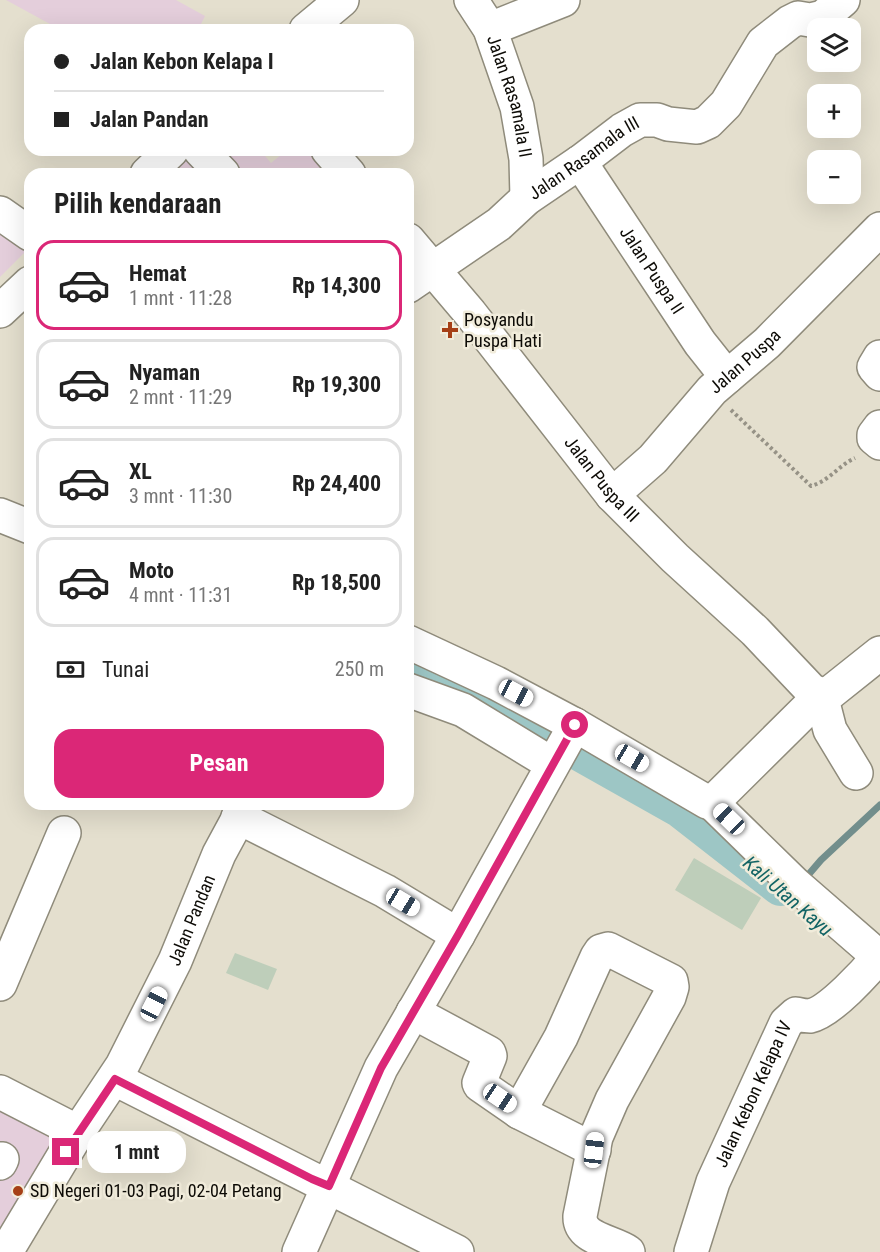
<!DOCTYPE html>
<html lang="id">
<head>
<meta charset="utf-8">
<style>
  body { margin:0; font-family:"Roboto Condensed",sans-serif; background:#f6f6f6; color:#222; height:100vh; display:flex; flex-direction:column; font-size:22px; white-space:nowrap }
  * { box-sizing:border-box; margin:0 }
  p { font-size:20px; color:#767676 }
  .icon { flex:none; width:33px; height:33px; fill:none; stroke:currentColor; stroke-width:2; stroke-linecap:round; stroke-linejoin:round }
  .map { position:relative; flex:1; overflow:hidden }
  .details { position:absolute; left:24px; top:168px; width:390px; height:642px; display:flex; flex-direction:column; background:#fff; border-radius:18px; box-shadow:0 6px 24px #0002 }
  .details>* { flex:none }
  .top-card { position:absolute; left:24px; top:24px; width:390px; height:132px; border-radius:18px; box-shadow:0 6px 24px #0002; display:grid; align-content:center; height:132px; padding:0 30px; background:#fff }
  .fabs { position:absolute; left:807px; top:18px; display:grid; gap:12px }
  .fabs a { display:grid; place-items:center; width:54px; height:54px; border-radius:12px; background:#fff; box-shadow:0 6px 24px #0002; font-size:30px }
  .end { position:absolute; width:27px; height:27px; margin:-14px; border:8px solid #db2777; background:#fff; box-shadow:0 0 0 3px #fff }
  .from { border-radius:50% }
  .bubble { position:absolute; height:42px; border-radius:18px; background:#fff; box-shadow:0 6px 24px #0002; font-size:20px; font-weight:700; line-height:42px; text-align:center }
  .car { position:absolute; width:18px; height:36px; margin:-18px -9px; border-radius:8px; box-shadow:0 0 4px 2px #0007; background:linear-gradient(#fff 24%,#345 0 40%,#fff 0 76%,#345 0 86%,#fff 0) }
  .top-card b { display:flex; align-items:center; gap:21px; height:57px; font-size:22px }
  .top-card b+b { border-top:2px solid #e0e0e0 }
  .top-card i { width:15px; height:15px; background:#222 }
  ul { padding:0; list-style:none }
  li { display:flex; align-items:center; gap:18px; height:90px; margin:0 12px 9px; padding:0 18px; border:3px solid #e0e0e0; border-radius:18px }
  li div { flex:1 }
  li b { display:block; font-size:22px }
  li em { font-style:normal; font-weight:700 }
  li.selected { border-color:#db2777 }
  li>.icon { width:54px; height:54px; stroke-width:1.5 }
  h2 { padding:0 30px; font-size:27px; line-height:72px }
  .pay { display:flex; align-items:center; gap:15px; height:66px; padding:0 30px; font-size:22px }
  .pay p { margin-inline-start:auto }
  .cta { display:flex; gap:12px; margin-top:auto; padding:12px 30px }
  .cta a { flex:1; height:69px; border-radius:18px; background:#db2777; color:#fff; font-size:24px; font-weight:700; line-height:69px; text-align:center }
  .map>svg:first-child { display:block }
</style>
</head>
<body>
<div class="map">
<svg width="880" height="1252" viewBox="0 0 880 1252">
  <rect width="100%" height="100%" fill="#e4dfce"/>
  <!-- education -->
  <g fill="#e4cedb">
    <polygon points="6,0 176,0 205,16 198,30 61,30"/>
    <polygon points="186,150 260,150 271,163 287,150 319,150 341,174 156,174"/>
    <polygon points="0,230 26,251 0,277"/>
    <polygon points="0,1094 69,1130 0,1252"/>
  </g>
  <!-- pitch -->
  <g fill="#beceba">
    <polygon points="694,858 761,898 742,930 675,890"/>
    <polygon points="235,953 277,969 268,990 226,973"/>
  </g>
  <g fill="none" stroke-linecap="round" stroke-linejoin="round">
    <!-- stream -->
    <polyline stroke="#728e8c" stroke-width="7" points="803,881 821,860 880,805"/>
    <!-- river -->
    <polyline stroke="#9dc6c5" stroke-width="42" points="408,665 548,732 681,807 781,885"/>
    <defs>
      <g id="minor">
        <path id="s1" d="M471,0L490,29L517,107L526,159L527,198"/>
        <polyline points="490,29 563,0"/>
        <polyline points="306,30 342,0"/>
        <polyline points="200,150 223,174"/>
        <polyline points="328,150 349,174"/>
        <path id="s2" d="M580,162L700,343L727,377"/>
        <polyline points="147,174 172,150"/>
        <polyline points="0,213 30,234"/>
        <path id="s3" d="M408,240L470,313L612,495L675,558L755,631L811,690L821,695"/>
        <path id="s4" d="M408,286L499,224L527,198L580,162L622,130L640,120H657L668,124L697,127L708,122L726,104L763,43L790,22L798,18L810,20L823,17L843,0"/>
        <polyline points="0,311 30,283"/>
        <polyline points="880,357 874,367 880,374"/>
        <polyline points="880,427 874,435 874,438 880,443"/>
        <path id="s5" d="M612,495L653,459L712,390L767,343L880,229"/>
        <polyline points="0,515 30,527"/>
        <polyline points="408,642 496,683 575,725 707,802 712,803 821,695 831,692 880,653"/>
        <polyline points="408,690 463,710 552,764"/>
        <polyline points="821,695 830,730 856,773"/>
        <polyline points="712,803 795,884 879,957"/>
        <polyline points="238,817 385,891 458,935"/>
        <polyline points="0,984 64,833"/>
        <polyline points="413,1012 489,1053 490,1056 479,1083 480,1085 519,1112 594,1150"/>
        <polyline points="115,1079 457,1252"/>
        <polyline points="0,1092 78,1132"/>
        <path d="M519,1112L561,1037L597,957L601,951L608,949L671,981L672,987L669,997L612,1100L596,1137L580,1216C579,1239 612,1241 628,1252"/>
        <polyline points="0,1163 2,1159"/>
        <path id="s6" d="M6,1252L78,1132L122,1066L175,961L219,854L246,804"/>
        <polyline points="299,1252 381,1068 458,935 575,725"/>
        <path id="s7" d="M691,1252L713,1182L786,1023L796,1014C800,1015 806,1016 810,1016C830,1012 867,971 880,955"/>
      </g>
    </defs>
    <!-- minor casing -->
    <use href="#minor" stroke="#8f8b7b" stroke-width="36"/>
    <!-- path -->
    <path stroke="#969286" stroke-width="4" stroke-dasharray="3 3" stroke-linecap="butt" d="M731,410L811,486C829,481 838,466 855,458"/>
    <!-- minor -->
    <use href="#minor" stroke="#fff" stroke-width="33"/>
  </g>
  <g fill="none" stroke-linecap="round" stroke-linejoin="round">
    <!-- route -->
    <polyline stroke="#db2777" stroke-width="8" points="66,1152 115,1079 312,1179 329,1186 381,1068 458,935 575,725"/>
  </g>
  <!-- markers -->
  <g fill="#a64017" stroke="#f1ecdb" stroke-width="2">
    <path d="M447 321h6v6h6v6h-6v6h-6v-6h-6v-6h6z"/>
    <circle cx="18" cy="1191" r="6"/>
  </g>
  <g text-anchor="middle" stroke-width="5" stroke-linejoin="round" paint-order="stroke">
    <!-- street labels -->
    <g font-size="18" fill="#0d0b06" stroke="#f1ecdb">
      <text dy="6" stroke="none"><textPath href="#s1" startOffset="105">Jalan Rasamala II</textPath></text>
      <text dy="6" stroke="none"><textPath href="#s4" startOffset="218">Jalan Rasamala III</textPath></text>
      <text dy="6" stroke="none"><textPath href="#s2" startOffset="130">Jalan Puspa II</textPath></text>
      <text dy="6" stroke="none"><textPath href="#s5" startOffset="189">Jalan Puspa</textPath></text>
      <text dy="6" stroke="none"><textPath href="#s3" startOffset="308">Jalan Puspa III</textPath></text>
      <text dy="6" stroke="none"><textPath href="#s6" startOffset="381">Jalan Pandan</textPath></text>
      <text dy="6" stroke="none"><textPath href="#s7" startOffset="170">Jalan Kebon Kelapa IV</textPath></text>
    </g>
    <!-- poi labels -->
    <g font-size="18" fill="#0d0b06" stroke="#f1ecdb" text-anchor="start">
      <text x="464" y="326">Posyandu<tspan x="464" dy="21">Puspa Hati</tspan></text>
      <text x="30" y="1197">SD Negeri 01-03 Pagi, 02-04 Petang</text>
    </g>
    <!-- water labels -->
    <g font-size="20" font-style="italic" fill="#126465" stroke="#f1ecdb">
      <text transform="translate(788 896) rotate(41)" y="7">Kali Utan Kayu</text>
    </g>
  </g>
</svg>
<div class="fabs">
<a><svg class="icon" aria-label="layers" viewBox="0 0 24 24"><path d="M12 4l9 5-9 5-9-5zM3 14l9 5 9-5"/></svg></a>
<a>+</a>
<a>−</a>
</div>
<i class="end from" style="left:575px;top:725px"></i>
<i class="end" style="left:66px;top:1152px"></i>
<div class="bubble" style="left:87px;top:1131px;width:99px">1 mnt</div>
<i class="car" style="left:516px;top:693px;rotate:118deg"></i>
<i class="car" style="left:632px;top:758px;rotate:120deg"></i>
<i class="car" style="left:729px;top:819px;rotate:314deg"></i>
<i class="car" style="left:403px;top:902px;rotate:121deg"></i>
<i class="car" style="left:154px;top:1004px;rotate:27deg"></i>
<i class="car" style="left:500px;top:1098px;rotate:124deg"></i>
<i class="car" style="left:594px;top:1150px;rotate:7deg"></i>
<div class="top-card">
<b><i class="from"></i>Jalan Kebon Kelapa I</b>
<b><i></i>Jalan Pandan</b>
</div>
<section class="details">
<h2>Pilih kendaraan</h2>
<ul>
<li class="selected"><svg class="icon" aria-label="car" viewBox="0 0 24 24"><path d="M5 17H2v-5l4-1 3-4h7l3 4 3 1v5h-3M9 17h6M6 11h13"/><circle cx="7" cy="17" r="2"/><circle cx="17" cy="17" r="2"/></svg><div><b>Hemat</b><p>1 mnt · 11:28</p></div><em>Rp 14,300</em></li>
<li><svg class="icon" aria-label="car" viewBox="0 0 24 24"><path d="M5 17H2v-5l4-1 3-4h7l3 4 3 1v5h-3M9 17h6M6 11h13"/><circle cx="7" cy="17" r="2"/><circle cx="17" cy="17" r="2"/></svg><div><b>Nyaman</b><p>2 mnt · 11:29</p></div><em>Rp 19,300</em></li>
<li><svg class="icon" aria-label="car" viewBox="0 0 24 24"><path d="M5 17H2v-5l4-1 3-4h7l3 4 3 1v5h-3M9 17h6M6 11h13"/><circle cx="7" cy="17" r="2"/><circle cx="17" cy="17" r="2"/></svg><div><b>XL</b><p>3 mnt · 11:30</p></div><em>Rp 24,400</em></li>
<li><svg class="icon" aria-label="car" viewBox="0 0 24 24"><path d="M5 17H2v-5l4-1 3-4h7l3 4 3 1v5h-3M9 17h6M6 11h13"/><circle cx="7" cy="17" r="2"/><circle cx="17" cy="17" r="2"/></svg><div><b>Moto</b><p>4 mnt · 11:31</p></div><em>Rp 18,500</em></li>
</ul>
<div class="pay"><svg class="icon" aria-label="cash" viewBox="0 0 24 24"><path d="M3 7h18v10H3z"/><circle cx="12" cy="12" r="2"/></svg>Tunai<p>250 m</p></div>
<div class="cta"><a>Pesan</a></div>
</section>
</div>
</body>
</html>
